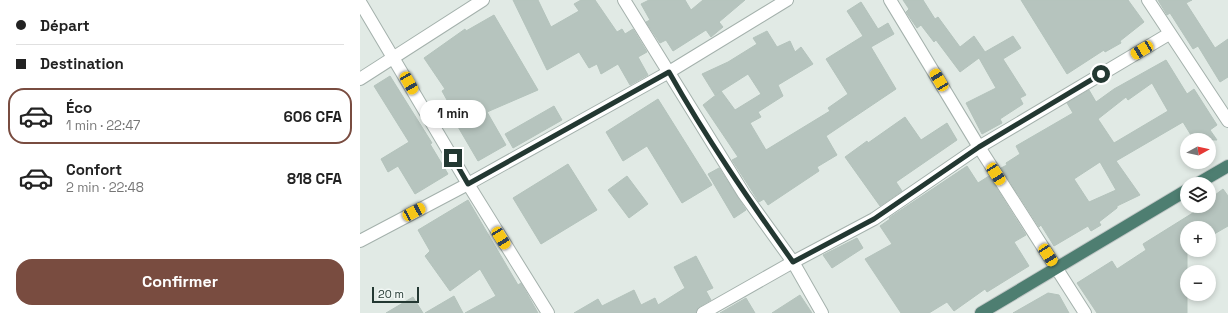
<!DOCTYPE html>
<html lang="fr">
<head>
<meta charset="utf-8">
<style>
  body { margin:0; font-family:"Space Grotesk",sans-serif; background:#f2f2f2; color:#222; height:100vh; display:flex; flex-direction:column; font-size:15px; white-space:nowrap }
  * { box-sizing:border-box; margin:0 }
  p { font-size:13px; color:#767676 }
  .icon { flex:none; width:22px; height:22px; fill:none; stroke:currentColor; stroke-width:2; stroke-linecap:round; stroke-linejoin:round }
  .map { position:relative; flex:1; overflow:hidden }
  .details { display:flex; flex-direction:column; background:#fff; width:360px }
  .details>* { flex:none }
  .hud { display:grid; align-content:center; height:88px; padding:0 16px; background:#fff }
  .needle { width:26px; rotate:82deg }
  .buttons { position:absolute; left:820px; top:133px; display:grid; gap:8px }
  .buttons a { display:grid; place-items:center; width:36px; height:36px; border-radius:50%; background:#fff; box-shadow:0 2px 6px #0003; font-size:20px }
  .scale { position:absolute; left:12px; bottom:10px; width:47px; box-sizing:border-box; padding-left:4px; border:2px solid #233832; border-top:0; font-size:11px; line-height:14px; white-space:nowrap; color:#233832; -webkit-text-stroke:3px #f1f7f4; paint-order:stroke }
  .end { position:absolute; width:18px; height:18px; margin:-9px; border:5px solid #233832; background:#fff; box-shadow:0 0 0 2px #fff }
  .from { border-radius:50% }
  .bubble { position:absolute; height:28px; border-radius:14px; background:#fff; box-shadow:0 2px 6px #0003; font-size:13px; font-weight:800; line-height:28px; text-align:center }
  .car { position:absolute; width:12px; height:24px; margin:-12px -6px; border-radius:5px; box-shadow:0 0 3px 1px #0007; background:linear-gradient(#f5c518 24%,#345 0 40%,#f5c518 0 76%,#345 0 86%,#f5c518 0) }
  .hud b { display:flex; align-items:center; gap:14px; height:38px; font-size:15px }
  .hud b+b { border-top:1px solid #e0e0e0 }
  .hud i { width:10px; height:10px; background:#222 }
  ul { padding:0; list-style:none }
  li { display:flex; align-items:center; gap:12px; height:56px; margin:0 8px 6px; padding:0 8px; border:2px solid transparent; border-radius:16px }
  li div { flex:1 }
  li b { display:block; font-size:15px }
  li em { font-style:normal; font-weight:800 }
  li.active { border-color:#794c40 }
  li>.icon { width:36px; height:36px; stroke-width:1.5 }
  .button { display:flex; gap:8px; margin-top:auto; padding:8px 16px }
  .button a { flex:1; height:46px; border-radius:16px; background:#794c40; color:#fff; font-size:16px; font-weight:800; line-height:46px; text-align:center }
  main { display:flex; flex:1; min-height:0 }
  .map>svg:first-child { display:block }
</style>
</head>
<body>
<main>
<section class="details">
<div class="hud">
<b><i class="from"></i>Départ</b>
<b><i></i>Destination</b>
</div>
<ul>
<li class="active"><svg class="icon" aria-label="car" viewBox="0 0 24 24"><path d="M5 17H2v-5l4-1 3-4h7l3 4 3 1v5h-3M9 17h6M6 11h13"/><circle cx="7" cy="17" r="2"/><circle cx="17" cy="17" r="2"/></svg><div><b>Éco</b><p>1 min · 22:47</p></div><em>606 CFA</em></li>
<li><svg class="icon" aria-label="car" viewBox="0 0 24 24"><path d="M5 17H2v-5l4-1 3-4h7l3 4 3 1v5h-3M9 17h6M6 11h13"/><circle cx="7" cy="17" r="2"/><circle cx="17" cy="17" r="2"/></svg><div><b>Confort</b><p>2 min · 22:48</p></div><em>818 CFA</em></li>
</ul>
<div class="button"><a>Confirmer</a></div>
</section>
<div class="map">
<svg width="868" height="313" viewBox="0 0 868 313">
  <rect width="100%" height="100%" fill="#e1eae5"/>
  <!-- building -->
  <g fill="#b6c4be" stroke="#b4c3bc" fill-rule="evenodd">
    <polygon points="153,0 178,0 191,27 219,11 214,4 221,0 235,0 257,32 262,29 265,34 273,29 287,52 278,57 288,75 270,85 258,64 241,74 237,64 229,68 219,52 187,70"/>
    <polygon points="289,0 325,0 331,10 343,0 385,0 359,22 363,27 351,37 346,30 313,51 306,40 300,43 286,22 290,20 281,4"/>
    <polygon points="543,0 563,0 575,19 578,17 600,47 614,36 625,52 653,36 661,48 643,59 666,95 660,98 663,104 640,119 642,123 622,134 606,103 636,88 619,58 600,72 576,40 574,42 561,25 557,28 546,12 549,9"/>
    <polygon points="661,0 768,0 784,22 760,41 761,43 745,52 744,50 707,74"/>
    <polygon points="798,0 832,0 826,3 855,48 868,39 868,77 860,82 838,46 833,49 810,13 807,15"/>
    <polygon points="501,2 518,29 528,23 534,34 511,47 536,89 466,136 477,155 457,167 459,171 408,205 404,199 399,202 372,160 378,157 343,105 361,91 375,110 401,94 388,74 355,95 342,74 368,62 397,44 393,38 407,31 417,47 430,41 435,52 441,47 453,64 418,85 423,96 398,112 401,117 390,123 406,150 470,111 468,108 488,94 466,59 503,36 487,11"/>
    <polygon points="134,15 178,90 127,112 146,145 118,161 94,120 97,118 82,91 85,89 64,58 105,29 106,31"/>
    <path d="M806,60L827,94L834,89L857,125L850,130L857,140H834L823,122L756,161L780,195L757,206V208L739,222L741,225L731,231L728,226L694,246L681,225L679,227L641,168L647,165L646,163L660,154L656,146L713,113L707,103L729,90L736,102L754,89ZM792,83L808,111L754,143L738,119L766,97L768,100ZM740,162L756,190L729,202L714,179Z"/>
    <polygon points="30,76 72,143 70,144 88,174 55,194 38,166 28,172 21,159 49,142 14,86"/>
    <polygon points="298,99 352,185 322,203 287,146 263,161 246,132"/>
    <polygon points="194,106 202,120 153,148 145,134"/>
    <polygon points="545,117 561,140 587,123 597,140 536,182 542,191 520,206 485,157 507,141 508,143"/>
    <polygon points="208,164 237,210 181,244 153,198"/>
    <polygon points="607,166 618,183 629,176 666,235 654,242 669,266 627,292 625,289 594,311 587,302 569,313 541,313 505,259 532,244 520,226 530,219 529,218"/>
    <polygon points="359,168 386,210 374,218 348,174"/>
    <polygon points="267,176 288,204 269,218 248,190"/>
    <polygon points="863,189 868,196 868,226 849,237 849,228 827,228 827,313 737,313 717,283 752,261 757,269 786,250 783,244 844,206 849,206 849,203 852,201 851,198"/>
    <polygon points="108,200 158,285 161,283 178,313 105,313 136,296 120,269 90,291 65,256 70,251 58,230"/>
    <polygon points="497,238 503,248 472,268 463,255"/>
    <polygon points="336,256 353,288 346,291 351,300 339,307 336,313 214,313 238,299 242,306 274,290 281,305 295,298 298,305 325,288 314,267"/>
    <polygon points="688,293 699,295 709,313 653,313"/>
    <polygon points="440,295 452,313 412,313"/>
    <polygon points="94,296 103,313 65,313"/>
    <polygon points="53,297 63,313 26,313"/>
    <polygon points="386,298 395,313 360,313"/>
  </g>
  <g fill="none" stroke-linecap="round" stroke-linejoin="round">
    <defs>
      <g id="minor">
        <polyline points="264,0 384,194 433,262 462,313"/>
        <polyline points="530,0 619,147 725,313"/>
        <polyline points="788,0 868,121"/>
        <polyline points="0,2 108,184 188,313"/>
        <polyline points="0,79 123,0"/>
        <polyline points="0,241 108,184 309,72 427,0"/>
        <polyline points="343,313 433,262 514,219 619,147 809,34"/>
      </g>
      <g id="trunk">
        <polyline points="837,184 868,166"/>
        <polyline points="621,313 827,190"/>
      </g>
    </defs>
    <!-- minor casing -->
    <use href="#minor" stroke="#a4b1ac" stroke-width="14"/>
    <!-- trunk casing -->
    <use href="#trunk" stroke="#c1c7c6" stroke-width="14"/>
    <!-- minor -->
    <use href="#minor" stroke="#fff" stroke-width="12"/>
    <!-- trunk -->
    <use href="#trunk" stroke="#4e7e71" stroke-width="12"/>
  </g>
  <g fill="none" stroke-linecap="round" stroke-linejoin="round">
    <!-- route -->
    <path stroke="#233832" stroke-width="5" d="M93,158L108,184L309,72C346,138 389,200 433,262L514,219L619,147L741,74"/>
  </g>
</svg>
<div class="buttons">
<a><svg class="needle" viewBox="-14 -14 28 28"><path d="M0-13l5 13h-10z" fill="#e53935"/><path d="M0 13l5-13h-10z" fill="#767676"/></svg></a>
<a><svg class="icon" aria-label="layers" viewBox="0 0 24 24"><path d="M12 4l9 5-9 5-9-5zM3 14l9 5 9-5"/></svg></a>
<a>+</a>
<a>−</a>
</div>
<div class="scale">20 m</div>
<i class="end from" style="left:741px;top:74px"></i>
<i class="end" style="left:93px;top:158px"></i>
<div class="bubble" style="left:60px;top:100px;width:66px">1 min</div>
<i class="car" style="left:782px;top:50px;rotate:239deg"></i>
<i class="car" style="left:579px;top:80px;rotate:329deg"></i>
<i class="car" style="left:49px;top:83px;rotate:150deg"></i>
<i class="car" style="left:636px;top:174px;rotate:147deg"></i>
<i class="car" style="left:54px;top:212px;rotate:62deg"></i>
<i class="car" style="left:141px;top:238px;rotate:148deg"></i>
<i class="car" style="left:688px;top:255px;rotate:147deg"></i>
</div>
</main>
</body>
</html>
